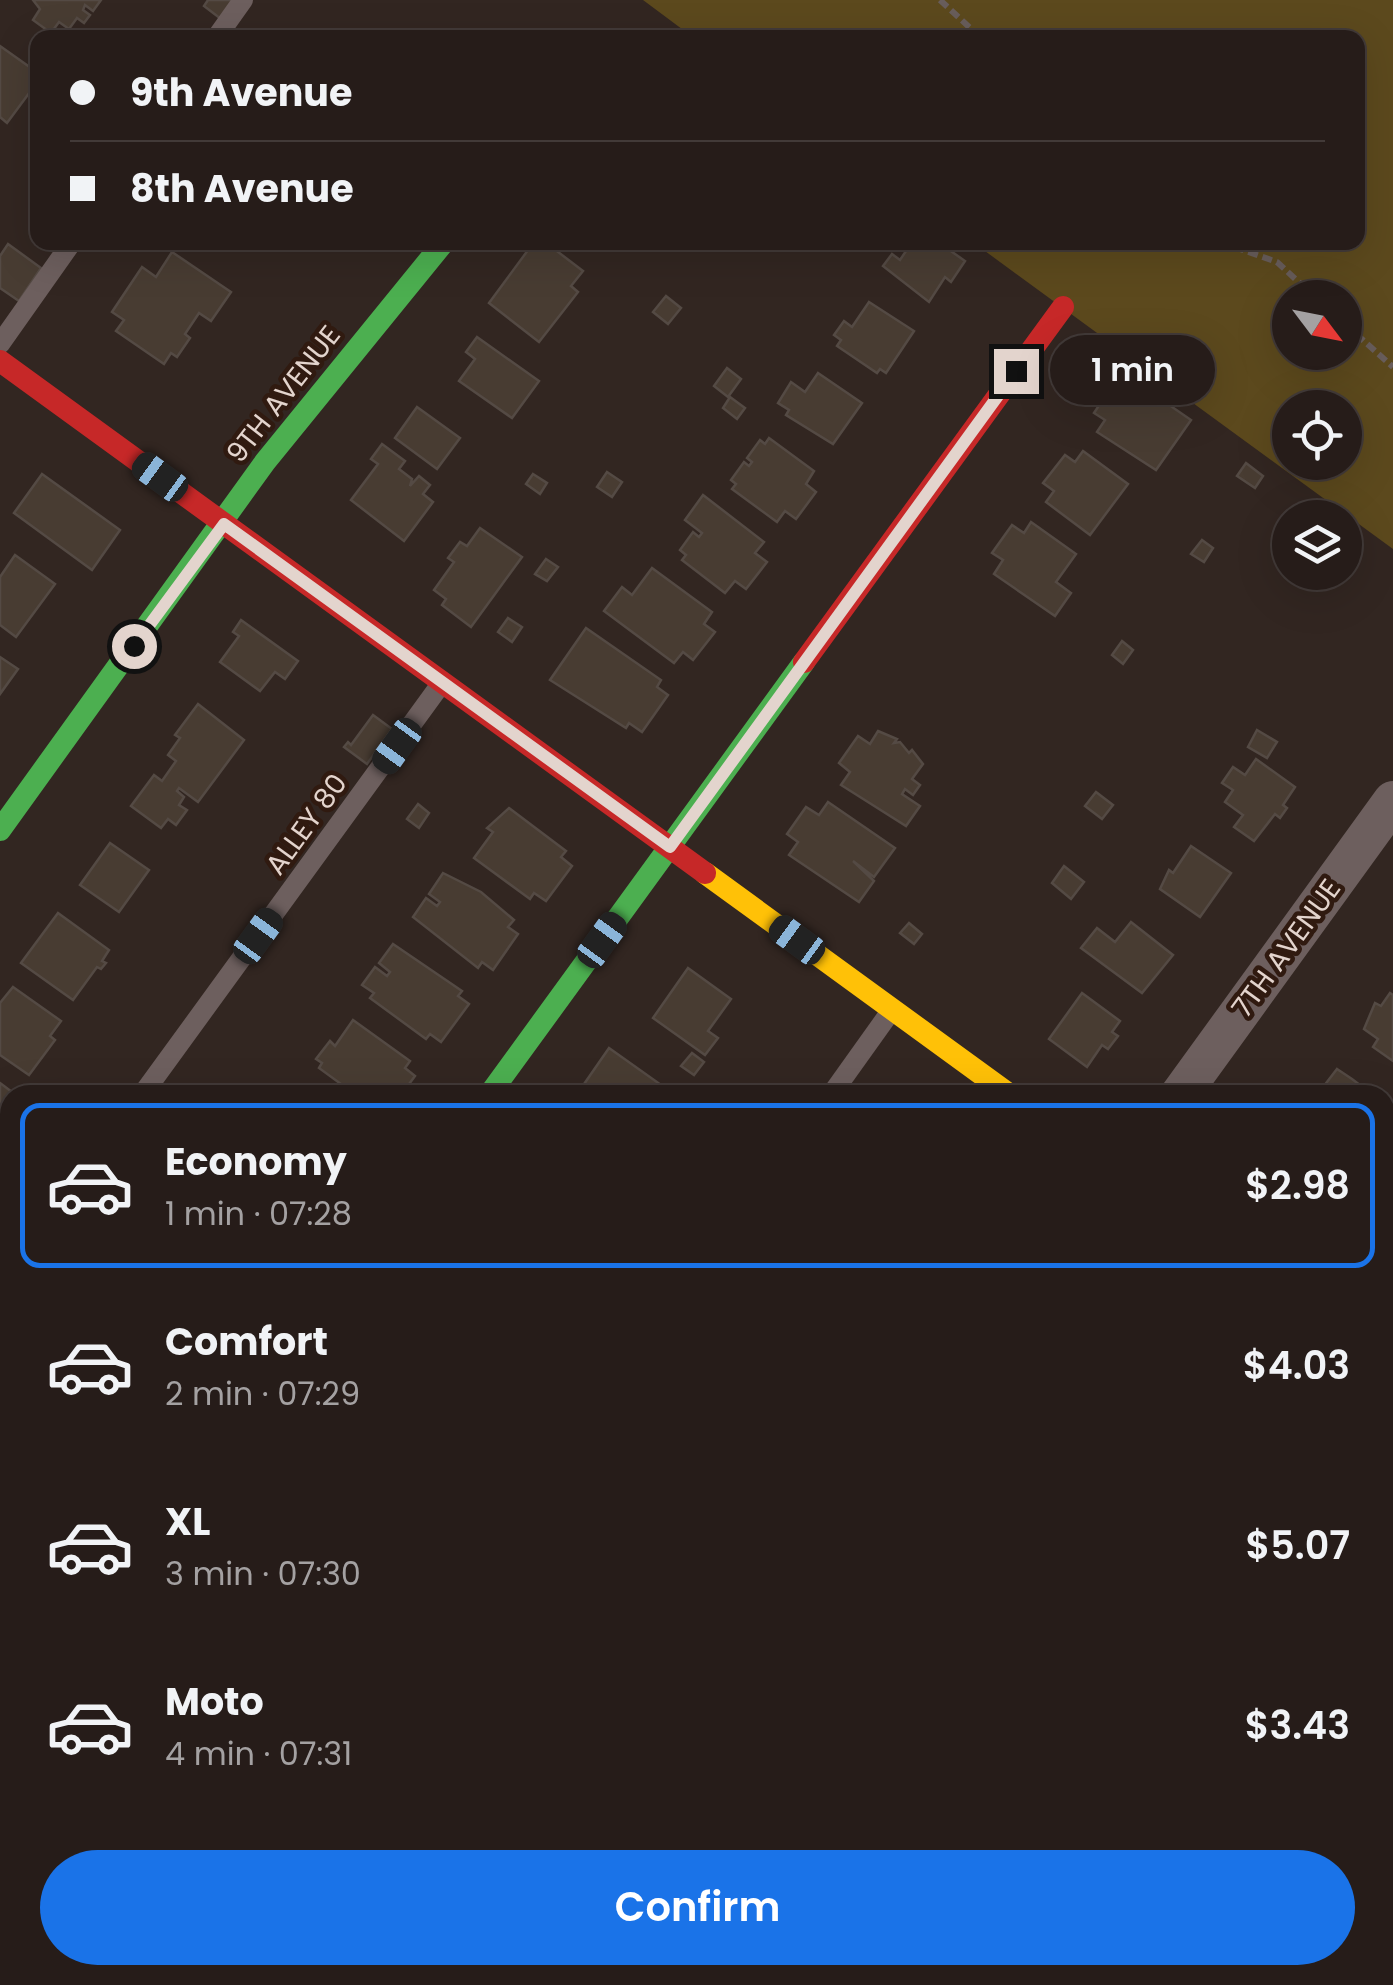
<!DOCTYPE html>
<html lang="en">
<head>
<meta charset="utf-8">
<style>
  body { margin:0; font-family:Poppins,sans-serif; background:#2e2522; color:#f1f3f6; height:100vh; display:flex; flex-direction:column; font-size:38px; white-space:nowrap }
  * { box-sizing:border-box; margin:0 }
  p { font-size:32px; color:#a4a1a2 }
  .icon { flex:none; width:55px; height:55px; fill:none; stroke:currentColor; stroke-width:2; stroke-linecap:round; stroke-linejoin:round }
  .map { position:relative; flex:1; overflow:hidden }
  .side { position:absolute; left:0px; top:1085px; width:1395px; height:900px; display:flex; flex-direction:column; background:#261c19; border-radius:30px 30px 0 0; box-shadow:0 10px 40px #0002,0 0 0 2px #423a38 }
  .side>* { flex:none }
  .guide { position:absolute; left:30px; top:30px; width:1335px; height:220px; border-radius:20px; box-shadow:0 10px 40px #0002,0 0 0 2px #423a38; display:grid; align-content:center; height:220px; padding:0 40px; background:#261c19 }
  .needle { width:65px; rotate:122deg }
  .fabs { position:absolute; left:1272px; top:280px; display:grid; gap:20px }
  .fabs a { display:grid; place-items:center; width:90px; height:90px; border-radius:50%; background:#261c19; box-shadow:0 10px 40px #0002,0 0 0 2px #423a38; font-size:50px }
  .end { position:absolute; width:45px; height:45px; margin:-22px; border:12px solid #e3d4cd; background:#111; box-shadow:0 0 0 5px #111 }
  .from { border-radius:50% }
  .bubble { position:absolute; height:70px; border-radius:35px; background:#261c19; box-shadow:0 10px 40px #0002,0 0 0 2px #423a38; font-size:32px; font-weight:600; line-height:70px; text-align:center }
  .car { position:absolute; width:30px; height:60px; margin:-30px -15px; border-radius:12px; box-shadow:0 0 8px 2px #0007; background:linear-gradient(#222 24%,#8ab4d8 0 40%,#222 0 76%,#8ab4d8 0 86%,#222 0) }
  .guide b { display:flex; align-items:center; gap:35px; height:95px; font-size:38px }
  .guide b+b { border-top:2px solid #423a38 }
  .guide i { width:25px; height:25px; background:#f1f3f6 }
  ul { padding:18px 0 0; list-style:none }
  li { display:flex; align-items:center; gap:30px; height:165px; margin:0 20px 15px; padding:0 20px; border:5px solid transparent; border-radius:20px }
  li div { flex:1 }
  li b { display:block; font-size:38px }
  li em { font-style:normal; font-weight:600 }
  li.active { border-color:#1a73e8 }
  li>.icon { width:90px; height:90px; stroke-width:1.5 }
  .primary-button { display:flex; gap:20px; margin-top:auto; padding:20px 40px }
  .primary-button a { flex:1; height:115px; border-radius:60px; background:#1a73e8; color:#fff; font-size:40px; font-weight:600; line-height:115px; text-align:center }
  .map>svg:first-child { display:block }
</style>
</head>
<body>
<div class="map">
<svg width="1393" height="1985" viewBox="0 0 1393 1985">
  <rect width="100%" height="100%" fill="#322621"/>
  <!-- green -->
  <path fill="#5c491d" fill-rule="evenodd" d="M643,0H1393V549L974,243L1358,242V38H694ZM1290,298H1345V352H1290ZM1290,408H1345V462H1290Z"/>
  <!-- building -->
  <g fill="#483c32" stroke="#544a44" stroke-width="2.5">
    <polygon points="33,0 101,0 93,11 85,5 83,10 90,15 84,23 77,18 69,29 59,22 51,33 33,20 40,9"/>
    <polygon points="208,0 235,0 221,19 204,6"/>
    <polygon points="0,46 38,73 38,81 7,123 0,117"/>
    <polygon points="534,242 545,242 583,271 571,286 578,292 539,342 489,303"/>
    <polygon points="912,242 938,242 965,261 951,282 945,277 929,302 883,266 892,254 900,260"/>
    <polygon points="8,244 41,268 19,301 0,288 0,256"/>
    <polygon points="172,252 231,292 211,321 199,313 185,334 190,338 177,357 171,353 164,364 116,331 124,320 112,312 142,267 156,277"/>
    <polygon points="666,296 681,308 668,324 653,312"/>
    <polygon points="869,302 914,331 886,373 880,369 877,373 837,346 841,340 834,335 844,321 852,327"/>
    <polygon points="477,337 539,381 512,418 459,381 475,359 466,352"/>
    <polygon points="727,368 741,379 728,397 714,386"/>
    <polygon points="818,373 862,403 833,444 786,415 789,410 778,403 791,382 805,392"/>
    <polygon points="1133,380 1191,420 1156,470 1097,432 1105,420 1094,413 1112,386 1126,391"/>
    <polygon points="730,397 745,408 737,419 723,408"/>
    <polygon points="417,407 460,438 437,469 395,438"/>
    <polygon points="769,438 814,471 806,484 816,492 796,519 785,511 777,522 732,489 736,484 731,480 744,462 749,466 752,462 747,458 760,440 765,444"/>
    <polygon points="382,444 405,461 399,469 412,479 410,486 419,476 430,485 423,494 433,502 404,541 351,500 378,464 371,459"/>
    <polygon points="1083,451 1128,484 1090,535 1046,502 1054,491 1043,483 1065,455 1075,462"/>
    <polygon points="1246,463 1263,476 1255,488 1237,476"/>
    <polygon points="607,472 622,482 612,497 597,487"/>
    <polygon points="42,474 120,530 92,570 14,513"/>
    <polygon points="533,474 547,483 540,494 526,484"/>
    <polygon points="703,495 764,542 755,553 767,562 746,589 735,581 725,593 682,560 686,555 680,550 693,532 699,537 702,533 685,520"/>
    <polygon points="1031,522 1076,554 1056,582 1071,593 1055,616 994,574 1003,560 992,553 1012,525 1024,533"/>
    <polygon points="480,528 522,557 471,627 442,605 446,599 434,590 454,562 448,558 460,542 467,546"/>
    <polygon points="1202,540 1213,548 1204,562 1191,554"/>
    <polygon points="15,555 55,584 16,637 0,625 0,577"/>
    <polygon points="546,559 558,567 547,581 535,574"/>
    <polygon points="652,568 712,612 704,624 715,632 693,660 683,652 674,663 604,611 622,587 632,595"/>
    <polygon points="508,618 522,627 512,642 498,632"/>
    <polygon points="241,620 298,661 285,679 275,672 260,691 220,662 239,636 233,632"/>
    <polygon points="586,628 661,680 657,687 668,695 642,732 629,723 626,728 550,680"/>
    <polygon points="1122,641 1133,650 1123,664 1112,655"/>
    <polygon points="0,657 18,669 0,694"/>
    <polygon points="198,704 244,740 198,802 179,788 177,791 184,797 179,805 187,810 176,825 168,819 161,828 131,806 154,775 162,781 176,761 168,755 180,738 175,735"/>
    <polygon points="373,715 392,729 367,764 344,747 348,742 351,745"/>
    <polygon points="1257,730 1277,742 1267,758 1248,747"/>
    <polygon points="878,731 897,739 894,743 900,742 909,753 912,750 923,764 912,779 920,785 913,795 905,789 902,794 920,806 906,826 841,785 850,772 839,763 858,736 870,744"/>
    <polygon points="1256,759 1295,787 1283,805 1287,808 1280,818 1275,814 1254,841 1234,827 1243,815 1225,802 1233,790 1222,783 1233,767 1245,775"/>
    <polygon points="330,773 341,781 332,796 320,788"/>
    <polygon points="1096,792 1113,805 1102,819 1085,806"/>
    <polygon points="828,802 895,848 874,877 853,861 874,881 859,902 789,855 798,842 787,834 806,807 819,815"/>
    <polygon points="418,804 429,813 419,828 407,819"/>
    <polygon points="509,808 566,851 561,857 572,866 546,901 534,893 530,899 474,858 493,832 487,828"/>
    <polygon points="110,843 149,870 119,912 80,885"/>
    <polygon points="1191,846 1231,873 1200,917 1160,889 1169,870 1173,873"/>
    <polygon points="1064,866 1084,882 1071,899 1052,883"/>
    <polygon points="443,873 481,892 514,920 508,927 518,934 493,970 482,962 478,968 413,917 426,898 437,906 440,902 429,894"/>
    <polygon points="58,913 109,950 102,961 106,963 101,969 97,967 73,1000 21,963"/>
    <polygon points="1131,922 1173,955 1142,993 1081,948 1097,928 1115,942"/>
    <polygon points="909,923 922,934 914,944 900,933"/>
    <polygon points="393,944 462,991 458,996 469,1004 441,1042 430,1034 426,1039 370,998 374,993 362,985 375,967 387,976 390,972 379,963"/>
    <polygon points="688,968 731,999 708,1031 718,1038 705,1055 653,1018"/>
    <polygon points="13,987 61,1021 50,1036 55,1040 29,1075 0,1055 0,1003"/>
    <polygon points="1082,993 1120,1021 1112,1032 1118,1036 1108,1049 1102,1045 1087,1067 1049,1039"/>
    <polygon points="1390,993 1393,995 1393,1061 1373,1047 1378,1039 1364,1029 1375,1003 1381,1006"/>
    <polygon points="353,1020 410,1061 405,1068 415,1076 401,1095 356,1095 319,1068 322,1063 316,1059 330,1041 335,1046"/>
    <polygon points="609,1048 664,1087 669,1095 593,1095 582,1087"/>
    <polygon points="692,1053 704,1062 694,1075 681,1066"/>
    <polygon points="1337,1069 1352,1079 1373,1095 1317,1095"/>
    <polygon points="0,1083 16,1095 10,1095 10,1109 0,1123"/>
    <polygon points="1,1326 10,1332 10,1379 0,1371"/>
    <polygon points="10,1492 10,1546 0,1539 0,1524 6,1515 0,1506"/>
    <polygon points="0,1609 10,1616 0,1635"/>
    <polygon points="1393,1893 1393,1965 1385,1959 1385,1902"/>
    <polygon points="101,1975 138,1975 131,1985"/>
    <polygon points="616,1975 638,1980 641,1975 653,1975 667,1985 609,1985"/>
    <polygon points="893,1975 920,1975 934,1985 886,1985"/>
    <polygon points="1331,1975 1356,1975 1369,1985 1317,1985 1320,1981 1324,1985"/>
  </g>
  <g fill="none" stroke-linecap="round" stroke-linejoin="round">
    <!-- path -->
    <g stroke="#685d5b" stroke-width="6" stroke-dasharray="10 5" stroke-linecap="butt">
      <polyline points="940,0 981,38"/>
      <polyline points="1220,242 1277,262 1316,298"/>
      <polyline points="1345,324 1393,367"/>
    </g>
    <!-- lane -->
    <g stroke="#6d5f5e" stroke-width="20">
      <polyline points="216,38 243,0"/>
      <polyline points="0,344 72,242"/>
      <polyline points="142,1095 441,684"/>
      <polyline points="831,1095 891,1011"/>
      <polyline points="1385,1278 1393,1267"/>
      <polyline points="0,1291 10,1277"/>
      <polyline points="0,1820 10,1828"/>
      <polyline points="212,1975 225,1985"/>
      <polyline points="872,1985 879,1975"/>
    </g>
    <!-- street -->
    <g stroke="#6d5f5e" stroke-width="40">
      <polyline points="1180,1095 1393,801"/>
      <polyline points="1385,1368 1393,1374"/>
      <polyline points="1385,1760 1393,1749"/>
      <polyline points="0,1768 10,1754"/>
      <polyline points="532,1985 539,1975"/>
      <polyline points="1222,1985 1229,1975"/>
    </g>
    <!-- fast -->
    <g stroke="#4caf50" stroke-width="22">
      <polyline points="0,830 265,462 444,242"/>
      <polyline points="489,1095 804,662"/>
    </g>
    <!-- slow -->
    <g stroke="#ffc107" stroke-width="22">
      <polyline points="705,873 1010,1095"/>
      <polyline points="1015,1975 1028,1985"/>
    </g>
    <!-- jam -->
    <g stroke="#c62828" stroke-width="22">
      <polyline points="0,361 705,873"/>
      <polyline points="804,662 1063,307"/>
      <polyline points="0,1236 10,1243"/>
    </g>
  </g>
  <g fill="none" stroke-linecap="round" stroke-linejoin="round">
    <!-- route -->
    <polyline stroke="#e3d4cd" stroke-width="12" points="134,646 224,524 670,847 1016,371"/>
  </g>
  <g text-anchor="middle" stroke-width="9" stroke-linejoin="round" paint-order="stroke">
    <!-- street labels -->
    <g font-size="28" fill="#e3d4cd" stroke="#301a10">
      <text transform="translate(283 394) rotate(-52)" y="10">9TH AVENUE</text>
      <text transform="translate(306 824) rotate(-54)" y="10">ALLEY 80</text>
      <text transform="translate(1286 948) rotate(-54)" y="10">7TH AVENUE</text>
    </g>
  </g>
</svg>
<div class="fabs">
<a><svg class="needle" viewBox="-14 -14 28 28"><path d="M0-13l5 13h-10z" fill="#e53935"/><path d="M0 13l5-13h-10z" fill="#a4a1a2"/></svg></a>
<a><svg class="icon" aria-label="locate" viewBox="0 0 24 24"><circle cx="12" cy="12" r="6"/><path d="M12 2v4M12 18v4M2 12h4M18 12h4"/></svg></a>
<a><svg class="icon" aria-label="layers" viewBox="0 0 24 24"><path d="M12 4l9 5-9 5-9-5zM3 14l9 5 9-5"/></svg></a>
</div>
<i class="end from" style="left:134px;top:646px"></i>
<i class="end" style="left:1016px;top:371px"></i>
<div class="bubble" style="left:1050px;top:335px;width:165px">1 min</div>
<i class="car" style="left:160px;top:477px;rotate:306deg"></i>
<i class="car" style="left:397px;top:746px;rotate:216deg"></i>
<i class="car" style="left:258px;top:936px;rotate:36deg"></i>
<i class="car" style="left:602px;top:940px;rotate:36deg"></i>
<i class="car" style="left:797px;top:940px;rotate:306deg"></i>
<div class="guide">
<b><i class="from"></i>9th Avenue</b>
<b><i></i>8th Avenue</b>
</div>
<section class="side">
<ul>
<li class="active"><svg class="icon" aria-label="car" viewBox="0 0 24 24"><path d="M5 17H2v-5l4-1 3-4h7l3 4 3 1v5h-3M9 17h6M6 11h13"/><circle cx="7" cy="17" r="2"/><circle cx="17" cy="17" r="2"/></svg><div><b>Economy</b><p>1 min · 07:28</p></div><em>$2.98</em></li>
<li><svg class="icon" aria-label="car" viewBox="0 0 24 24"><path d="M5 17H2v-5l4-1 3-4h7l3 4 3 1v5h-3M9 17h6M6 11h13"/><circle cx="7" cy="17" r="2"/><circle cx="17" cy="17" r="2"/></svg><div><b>Comfort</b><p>2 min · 07:29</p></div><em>$4.03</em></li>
<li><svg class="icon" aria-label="car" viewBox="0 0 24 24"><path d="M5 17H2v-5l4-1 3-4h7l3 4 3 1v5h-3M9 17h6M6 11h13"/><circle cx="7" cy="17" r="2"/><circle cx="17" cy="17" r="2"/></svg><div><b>XL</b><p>3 min · 07:30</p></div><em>$5.07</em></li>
<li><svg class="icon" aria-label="car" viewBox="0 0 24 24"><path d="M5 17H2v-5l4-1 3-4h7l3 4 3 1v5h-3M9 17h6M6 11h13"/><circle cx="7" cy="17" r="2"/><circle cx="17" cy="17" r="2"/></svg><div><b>Moto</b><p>4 min · 07:31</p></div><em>$3.43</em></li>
</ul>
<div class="primary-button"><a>Confirm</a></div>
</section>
</div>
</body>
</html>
